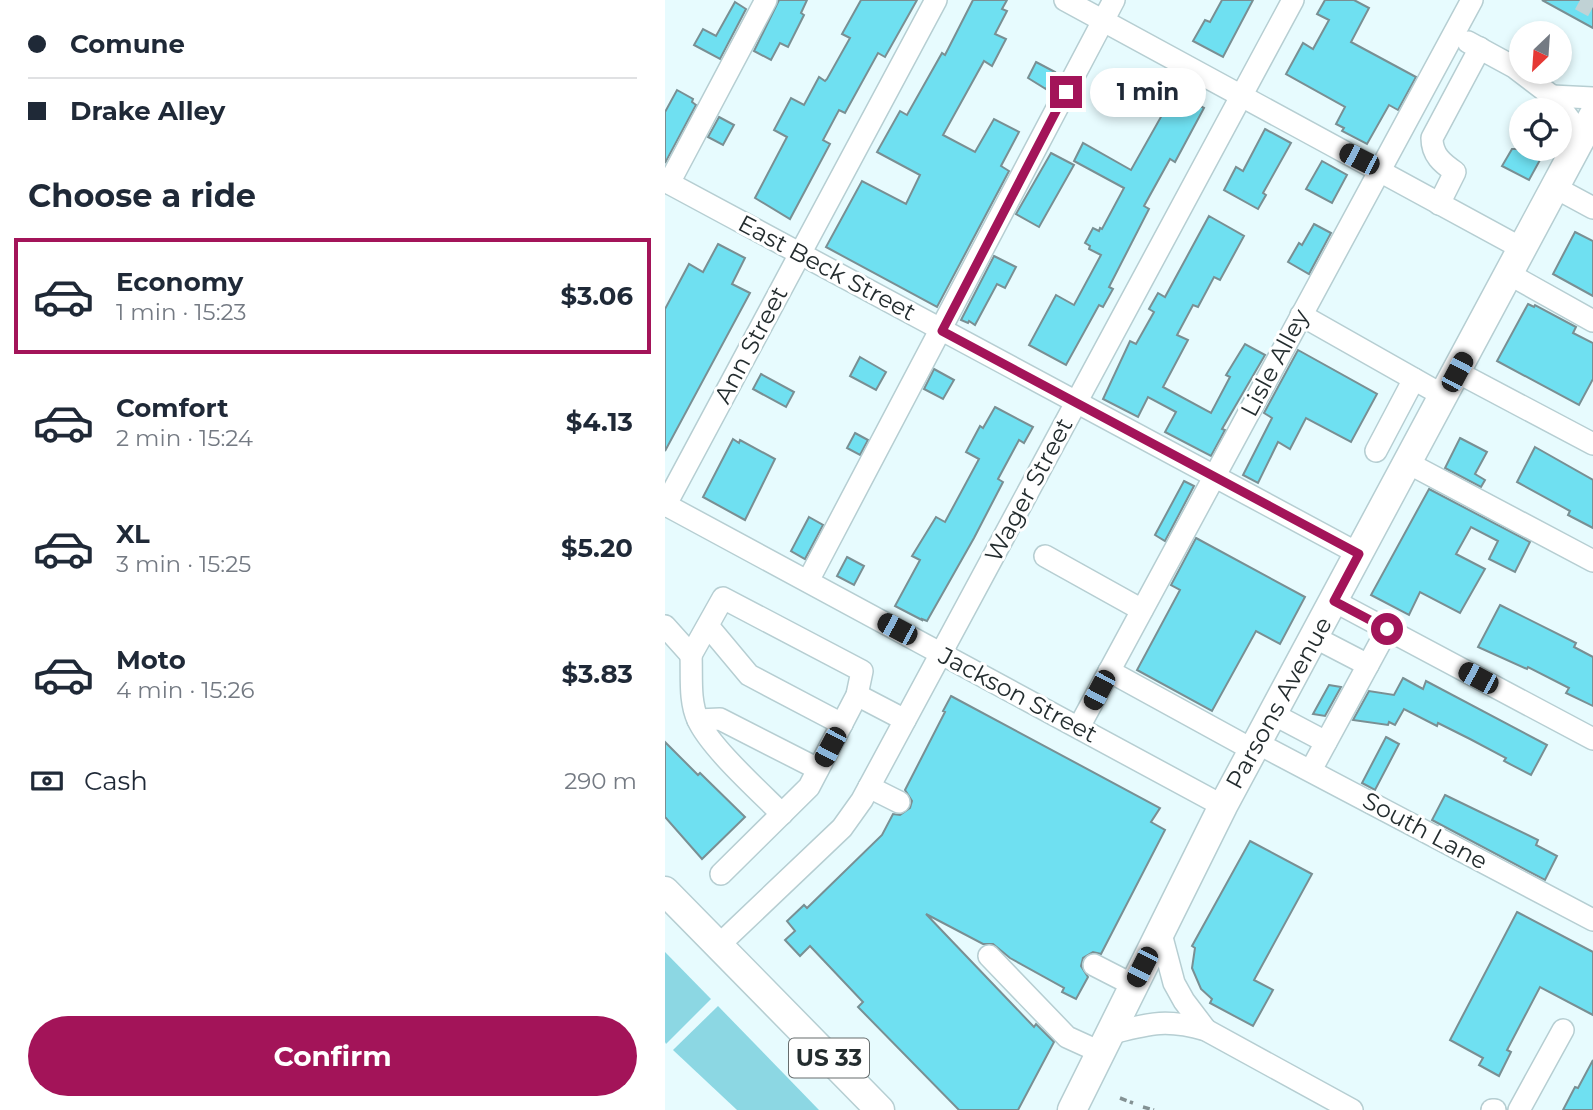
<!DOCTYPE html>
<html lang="en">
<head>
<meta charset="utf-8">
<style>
  body { margin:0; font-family:Montserrat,sans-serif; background:#f2f2f3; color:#1f2937; height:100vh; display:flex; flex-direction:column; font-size:26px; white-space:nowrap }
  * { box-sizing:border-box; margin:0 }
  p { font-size:23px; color:#747a83 }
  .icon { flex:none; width:38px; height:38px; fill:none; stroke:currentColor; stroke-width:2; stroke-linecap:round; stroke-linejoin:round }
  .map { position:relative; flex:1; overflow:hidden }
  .sheet { display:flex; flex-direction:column; background:#fff; width:665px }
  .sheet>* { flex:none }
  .banner { display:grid; align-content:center; height:154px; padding:0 28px; background:#fff }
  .needle { width:46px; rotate:205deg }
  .fabs { position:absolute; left:844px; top:21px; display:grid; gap:14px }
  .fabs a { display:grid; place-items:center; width:63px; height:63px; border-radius:50%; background:#fff; box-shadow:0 4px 10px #0003; font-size:35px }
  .end { position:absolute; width:32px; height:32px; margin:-16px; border:9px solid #a31459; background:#fff; box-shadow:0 0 0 4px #fff }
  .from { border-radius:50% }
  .bubble { position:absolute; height:49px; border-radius:24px; background:#fff; box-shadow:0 4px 10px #0003; font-size:23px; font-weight:700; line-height:49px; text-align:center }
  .car { position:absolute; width:21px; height:42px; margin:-21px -10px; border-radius:9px; box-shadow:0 0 5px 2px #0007; background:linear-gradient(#222 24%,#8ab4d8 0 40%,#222 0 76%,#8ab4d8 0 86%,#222 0) }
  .banner b { display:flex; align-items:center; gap:24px; height:66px; font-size:26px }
  .banner b+b { border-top:2px solid #e0e1e3 }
  .banner i { width:18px; height:18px; background:#1f2937 }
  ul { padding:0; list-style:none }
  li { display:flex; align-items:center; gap:21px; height:116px; margin:0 14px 10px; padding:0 14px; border:4px solid transparent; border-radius:0px }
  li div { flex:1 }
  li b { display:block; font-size:26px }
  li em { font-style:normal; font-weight:700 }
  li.current { border-color:#a31459 }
  li>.icon { width:63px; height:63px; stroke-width:1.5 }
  h2 { padding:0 28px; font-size:32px; line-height:84px }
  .pay { display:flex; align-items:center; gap:18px; height:77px; padding:0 28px; font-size:26px }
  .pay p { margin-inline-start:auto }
  .cta { display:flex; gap:14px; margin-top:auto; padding:14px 28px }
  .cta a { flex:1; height:80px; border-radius:42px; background:#a31459; color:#fff; font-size:28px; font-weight:700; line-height:80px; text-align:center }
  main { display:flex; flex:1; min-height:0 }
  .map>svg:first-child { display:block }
</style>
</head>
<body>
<main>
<section class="sheet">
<div class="banner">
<b><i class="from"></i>Comune</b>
<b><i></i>Drake Alley</b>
</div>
<h2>Choose a ride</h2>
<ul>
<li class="current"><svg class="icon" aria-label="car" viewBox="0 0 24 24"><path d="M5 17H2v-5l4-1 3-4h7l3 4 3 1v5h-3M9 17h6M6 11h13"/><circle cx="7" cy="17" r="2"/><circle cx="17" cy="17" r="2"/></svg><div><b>Economy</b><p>1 min · 15:23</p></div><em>$3.06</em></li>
<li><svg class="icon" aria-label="car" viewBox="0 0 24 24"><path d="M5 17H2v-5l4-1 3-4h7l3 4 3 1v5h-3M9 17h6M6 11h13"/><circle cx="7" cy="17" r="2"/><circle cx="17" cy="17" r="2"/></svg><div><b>Comfort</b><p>2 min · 15:24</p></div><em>$4.13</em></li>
<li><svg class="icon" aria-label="car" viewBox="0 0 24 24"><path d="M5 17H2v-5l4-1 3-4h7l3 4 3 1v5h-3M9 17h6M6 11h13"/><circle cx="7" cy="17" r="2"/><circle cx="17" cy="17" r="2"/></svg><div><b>XL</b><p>3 min · 15:25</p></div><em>$5.20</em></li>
<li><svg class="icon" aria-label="car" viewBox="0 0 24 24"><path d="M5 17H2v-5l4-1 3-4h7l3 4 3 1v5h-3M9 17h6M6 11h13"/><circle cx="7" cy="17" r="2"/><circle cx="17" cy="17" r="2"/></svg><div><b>Moto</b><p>4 min · 15:26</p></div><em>$3.83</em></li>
</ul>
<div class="pay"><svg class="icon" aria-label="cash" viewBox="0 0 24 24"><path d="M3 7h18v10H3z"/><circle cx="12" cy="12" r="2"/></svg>Cash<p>290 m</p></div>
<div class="cta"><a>Confirm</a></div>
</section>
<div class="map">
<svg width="928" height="1110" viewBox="0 0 928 1110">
  <rect width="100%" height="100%" fill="#e7fbfe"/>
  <!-- green -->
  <g fill="#8cd7e3">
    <polygon points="0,952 46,999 1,1044 0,1042"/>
    <polygon points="53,1006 154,1110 72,1110 8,1050"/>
  </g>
  <!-- building -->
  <g fill="#6fe0f1" stroke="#798f93" stroke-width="2">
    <polygon points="114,0 142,0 136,13 139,15 123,47 115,43 106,60 89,51"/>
    <polygon points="196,0 252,0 220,57 213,53 180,113 174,110 158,140 165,144 125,219 90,198 122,137 109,130 126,98 139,105 154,77 160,81 162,79 185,38 177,34"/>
    <polygon points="308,0 342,0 337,9 342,11 330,34 341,39 327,66 319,61 278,135 310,152 329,119 354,132 336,166 344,171 272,307 161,247 197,181 241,204 255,175 212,152 235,111 242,115 277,53 280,55"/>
    <polygon points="557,0 588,0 558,57 528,41 540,20 545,22"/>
    <polygon points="660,0 689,0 704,8 686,42 751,77 733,110 724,105 702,144 677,131 679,128 671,124 680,107 621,74 638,43 648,49 664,20 652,14"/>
    <polygon points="877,0 928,0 928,28"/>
    <polygon points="70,2 81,9 55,59 29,45 38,29 51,36"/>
    <polygon points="371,62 390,72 381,89 363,78"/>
    <polygon points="12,90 28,99 27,102 31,105 0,163 0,112"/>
    <polygon points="510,92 539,108 510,162 505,159 479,206 484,209 444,287 448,289 438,307 434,305 401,365 364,345 391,295 409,305 436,255 424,249 425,246 420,243 428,228 434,231 435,228 437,229 459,188 409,161 418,143 466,170"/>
    <polygon points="54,117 69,125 58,145 43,137"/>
    <polygon points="600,129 626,143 598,193 601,195 593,209 559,190 571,167 578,171"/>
    <polygon points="847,149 881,149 864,180 837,166"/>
    <polygon points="386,153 409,165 374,227 351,214"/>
    <polygon points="657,161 682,175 667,203 641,189"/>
    <polygon points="544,216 579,236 555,280 549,277 533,307 528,305 512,335 523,340 498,387 546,413 565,377 561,375 580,344 600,355 557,429 560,430 546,456 500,432 511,412 483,397 473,417 438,399 465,341 471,344 489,312 484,309 493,293 500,297"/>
    <polygon points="649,224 666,233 644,274 623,262 634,243 637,245"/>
    <polygon points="910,232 928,241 928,296 888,274"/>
    <polygon points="53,244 80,258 67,284 85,293 0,451 0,309 24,264 38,272"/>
    <polygon points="329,256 351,267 340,288 332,284 310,325 304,321 303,323 296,320"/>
    <polygon points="863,304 869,307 870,305 911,327 908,333 928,343 928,379 914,405 832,361"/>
    <polygon points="633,350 712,394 686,442 641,418 625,449 613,442 593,483 578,475 607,418 599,413"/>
    <polygon points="195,357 221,372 211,390 185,376"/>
    <polygon points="269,369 289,380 278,399 259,389"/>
    <polygon points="96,374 129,392 121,407 88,389"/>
    <polygon points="330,407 368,427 359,443 354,440 333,479 338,482 309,538 262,621 257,619 257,620 230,606 255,560 247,556 271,517 280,522 314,459 301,452 315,426 318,428"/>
    <polygon points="190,433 203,440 195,455 182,448"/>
    <polygon points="795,438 822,452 810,474 820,480 816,487 780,468"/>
    <polygon points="68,439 74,443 75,440 110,459 80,520 38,497"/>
    <polygon points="870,447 928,480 928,528 903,515 905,511 852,482"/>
    <polygon points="519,481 529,486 500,541 490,535"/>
    <polygon points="764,489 865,542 850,572 824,559 833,541 806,527 791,554 820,569 795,613 755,592 744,615 706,595"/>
    <polygon points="144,517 158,525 140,559 126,551"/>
    <polygon points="531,538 640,597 615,644 591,631 547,711 472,670 515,590 506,585"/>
    <polygon points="182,557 199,566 189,585 172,576"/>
    <polygon points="835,605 911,643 909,647 928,657 928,706 901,693 904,688 863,667 862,669 813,647"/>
    <polygon points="738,678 758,689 761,681 882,745 866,775 839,761 841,758 805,739 773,723 772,726 739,709 730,725 724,722 723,725 688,720 704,691 729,695"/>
    <polygon points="664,685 676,687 660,716 648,714"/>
    <polygon points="286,696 495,808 486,822 500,830 436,954 428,952 418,958 416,966 423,977 411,999 397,992 399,988 345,958 328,944 318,944 261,914 369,1027 371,1024 389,1042 353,1110 294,1110 193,1007 198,1002 145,946 135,956 120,940 130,931 122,921 139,905 142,908 217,835 228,814 235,815 245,808 247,801 240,790 280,712 278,711"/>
    <polygon points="721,737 734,744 710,790 697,783"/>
    <polygon points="0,742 33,775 35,773 80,817 37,859 0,817"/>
    <polygon points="780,795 873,840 871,845 892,856 880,880 767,820"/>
    <polygon points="585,841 647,874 589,980 608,990 588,1026 545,1003 547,999 536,989 527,968 530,948 527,946"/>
    <polygon points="852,912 928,952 928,1015 875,987 842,1050 846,1052 834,1076 814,1065 818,1058 785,1040"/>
    <polygon points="928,1060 928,1110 898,1110 910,1087 913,1088"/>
  </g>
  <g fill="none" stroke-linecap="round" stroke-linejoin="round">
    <!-- minor-tunnel -->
    <polyline stroke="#c0d2d5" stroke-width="21" stroke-dasharray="21 10" stroke-linecap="butt" points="915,0 928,7"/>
    <defs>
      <g id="minor">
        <polyline points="400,0 858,249"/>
        <polyline points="803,42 849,67 887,96 917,136"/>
        <polyline points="887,96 928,98"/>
        <polyline points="0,181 694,554"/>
        <polyline points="4,183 101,0"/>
        <polyline points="891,188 928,208"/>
        <path d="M774,204L790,172C777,163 767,155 767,138L815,48"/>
        <polyline points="844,274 928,321"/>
        <polyline points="636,315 779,396"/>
        <polyline points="792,372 928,444"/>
        <polyline points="711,451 749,379"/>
        <polyline points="743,463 928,561"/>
        <polyline points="1,505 558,806"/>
        <polyline points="0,506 271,0"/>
        <polyline points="380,556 477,610"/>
        <polyline points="143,581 449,0"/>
        <polyline points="669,601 928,739"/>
        <polyline points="0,626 26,655 58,598 197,671 192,695 144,787 56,874"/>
        <polyline points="43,626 84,675 177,724"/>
        <polyline points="649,637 703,665"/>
        <path d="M26,655C27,676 24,701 33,720C45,747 94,791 117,814"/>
        <polyline points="444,671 588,750"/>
        <polyline points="192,695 240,720"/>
        <polyline points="608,714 661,742"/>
        <polyline points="33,720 55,719 153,769"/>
        <polyline points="414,727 807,0"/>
        <polyline points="592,743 928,920"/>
        <polyline points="646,770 722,630"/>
        <polyline points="204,787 234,802"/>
        <polyline points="495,930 509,983 519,1001 541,1030"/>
        <polyline points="54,945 177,828 197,800 628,0"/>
        <polyline points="324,956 402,1037 435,1052"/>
        <polyline points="429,965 468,985"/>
        <path d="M443,1034C483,1024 500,1018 541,1030L687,1110"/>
        <polyline points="827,1110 830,1110"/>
        <polyline points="854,1110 898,1030"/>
      </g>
      <g id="major">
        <polyline points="0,891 215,1110"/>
        <polyline points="407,1110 558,806 928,116"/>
      </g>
    </defs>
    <!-- minor casing -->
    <use href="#minor" stroke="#b6ced2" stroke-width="24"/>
    <!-- major casing -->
    <use href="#major" stroke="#b6ced2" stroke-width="31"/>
    <!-- path -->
    <g stroke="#849294" stroke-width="3.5" stroke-dasharray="7 3.5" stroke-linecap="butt">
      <polyline points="455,1098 468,1103"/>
      <polyline points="478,1107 489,1110"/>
    </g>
    <!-- minor -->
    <use href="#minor" stroke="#fff" stroke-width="21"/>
    <!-- major -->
    <use href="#major" stroke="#fff" stroke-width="28"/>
  </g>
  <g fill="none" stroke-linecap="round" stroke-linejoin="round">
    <!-- route -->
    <polyline stroke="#a31459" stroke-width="9" points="401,92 277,331 694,554 669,601 722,629"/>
  </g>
  <g text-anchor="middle" stroke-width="6" stroke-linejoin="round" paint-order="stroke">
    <!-- shield labels -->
    <rect fill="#fff" stroke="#666c6d" stroke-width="2" x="124" y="1038.5" width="80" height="39" rx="5"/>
    <g font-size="23" font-weight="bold" fill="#242d2f">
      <text x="164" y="1066">US 33</text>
    </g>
    <!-- street labels -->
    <g font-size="24" fill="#242d2f" stroke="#fff">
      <text transform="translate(162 268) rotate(28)" y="8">East Beck Street</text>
      <text transform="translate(86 345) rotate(-62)" y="8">Ann Street</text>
      <text transform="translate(610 363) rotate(-62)" y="8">Lisle Alley</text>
      <text transform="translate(364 490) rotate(-62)" y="8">Wager Street</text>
      <text transform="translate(353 695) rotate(28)" y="8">Jackson Street</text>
      <text transform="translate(614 703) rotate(-61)" y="8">Parsons Avenue</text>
      <text transform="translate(760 831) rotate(28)" y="8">South Lane</text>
    </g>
  </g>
</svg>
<div class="fabs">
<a><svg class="needle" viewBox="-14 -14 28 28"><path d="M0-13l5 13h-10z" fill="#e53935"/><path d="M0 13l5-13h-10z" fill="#747a83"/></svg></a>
<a><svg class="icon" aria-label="locate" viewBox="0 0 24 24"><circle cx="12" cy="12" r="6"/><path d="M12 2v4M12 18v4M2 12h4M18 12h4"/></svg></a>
</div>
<i class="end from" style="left:722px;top:629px"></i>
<i class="end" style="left:401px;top:92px"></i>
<div class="bubble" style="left:425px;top:68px;width:116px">1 min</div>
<i class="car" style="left:694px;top:159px;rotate:297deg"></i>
<i class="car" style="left:792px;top:372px;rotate:28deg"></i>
<i class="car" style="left:232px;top:629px;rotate:298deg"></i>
<i class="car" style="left:813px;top:678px;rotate:298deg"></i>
<i class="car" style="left:434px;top:690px;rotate:208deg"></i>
<i class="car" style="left:165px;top:747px;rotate:208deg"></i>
<i class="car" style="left:477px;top:967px;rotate:207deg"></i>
</div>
</main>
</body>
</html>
